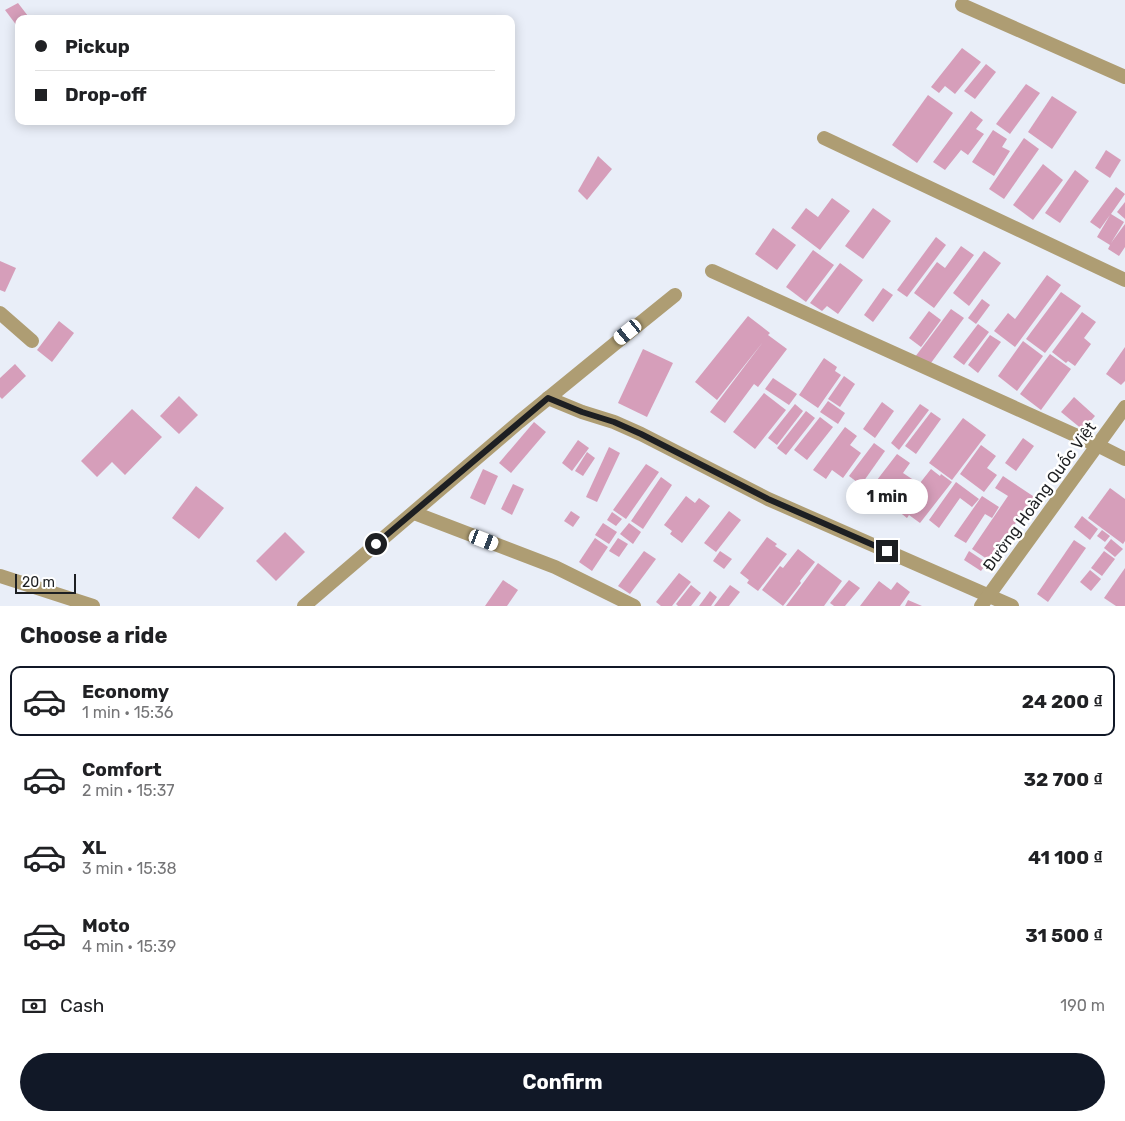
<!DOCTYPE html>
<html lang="en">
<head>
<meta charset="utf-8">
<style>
  body { margin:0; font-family:Rubik,sans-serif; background:#f6f6f6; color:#202124; height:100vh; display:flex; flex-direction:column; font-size:19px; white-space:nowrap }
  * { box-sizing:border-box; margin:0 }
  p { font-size:16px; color:#757577 }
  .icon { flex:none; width:28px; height:28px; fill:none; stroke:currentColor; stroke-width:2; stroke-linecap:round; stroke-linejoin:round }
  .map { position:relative; height:606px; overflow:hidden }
  .drawer { display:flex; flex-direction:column; background:#fff; flex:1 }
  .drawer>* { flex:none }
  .top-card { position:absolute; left:15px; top:15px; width:500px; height:110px; border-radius:10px; box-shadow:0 2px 12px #0003; display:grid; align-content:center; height:110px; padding:0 20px; background:#fff }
  .scale { position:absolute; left:15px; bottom:12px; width:61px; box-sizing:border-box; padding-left:5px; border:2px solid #1d1f22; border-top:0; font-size:14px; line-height:18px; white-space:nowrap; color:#1d1f22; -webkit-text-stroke:4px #fff; paint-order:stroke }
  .end { position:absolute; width:22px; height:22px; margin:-11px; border:6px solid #1d1f22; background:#fff; box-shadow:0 0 0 2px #fff }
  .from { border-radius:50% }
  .bubble { position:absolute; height:35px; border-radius:18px; background:#fff; box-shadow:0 2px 12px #0003; font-size:16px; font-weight:700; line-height:35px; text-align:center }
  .car { position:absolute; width:15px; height:30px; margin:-15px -8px; border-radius:6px; box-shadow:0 0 4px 1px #0007; background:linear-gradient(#fff 24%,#345 0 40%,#fff 0 76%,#345 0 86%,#fff 0) }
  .top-card b { display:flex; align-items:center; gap:18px; height:48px; font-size:19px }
  .top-card b+b { border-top:1px solid #e0e0e0 }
  .top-card i { width:12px; height:12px; background:#202124 }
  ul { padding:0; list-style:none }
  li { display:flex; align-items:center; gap:15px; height:70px; margin:0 10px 8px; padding:0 10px; border:2px solid transparent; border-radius:10px }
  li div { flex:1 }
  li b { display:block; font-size:19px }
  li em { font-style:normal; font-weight:700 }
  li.selected { border-color:#111827 }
  li>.icon { width:45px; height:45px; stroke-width:1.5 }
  h2 { padding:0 20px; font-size:22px; line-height:60px }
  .pay { display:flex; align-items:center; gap:12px; height:55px; padding:0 20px; font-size:19px }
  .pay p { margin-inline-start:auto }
  .button { display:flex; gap:10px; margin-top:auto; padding:10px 20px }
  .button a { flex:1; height:58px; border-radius:30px; background:#111827; color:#fff; font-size:20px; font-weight:700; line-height:58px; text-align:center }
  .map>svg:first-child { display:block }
</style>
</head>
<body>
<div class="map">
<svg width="1125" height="606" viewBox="0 0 1125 606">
  <rect width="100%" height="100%" fill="#e9eef8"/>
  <!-- building -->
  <g fill="#d69eba">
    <polygon points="18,3 28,16 26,19 19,19 19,24 17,26 5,10"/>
    <polygon points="962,48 981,62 955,94 945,86 939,93 931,87"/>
    <polygon points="986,64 996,72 975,99 964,91"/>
    <polygon points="1026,84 1040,93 1010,134 996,124"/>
    <polygon points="928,95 953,113 917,163 892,145"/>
    <polygon points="1052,96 1077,112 1052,149 1028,132"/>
    <polygon points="971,111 983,120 976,129 984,134 968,155 961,150 945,170 933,162"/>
    <polygon points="993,130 1007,139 1002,147 1010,151 994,176 972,162"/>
    <polygon points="1024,138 1039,149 1004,199 989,189"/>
    <polygon points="1106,150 1121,160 1110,178 1095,168"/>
    <polygon points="598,156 612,169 587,200 578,191"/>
    <polygon points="1043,164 1063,180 1033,220 1013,205"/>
    <polygon points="1075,170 1089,181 1060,223 1045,213"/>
    <polygon points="1116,187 1125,194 1111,214 1124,222 1111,243 1125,224 1125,247 1119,256 1108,249 1110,245 1097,237 1110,215 1100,229 1090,222"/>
    <polygon points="832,198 850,211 820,250 791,228 806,208 818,217"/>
    <polygon points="1125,202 1125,219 1117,212"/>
    <polygon points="873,208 891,221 863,259 845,246"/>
    <polygon points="773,228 796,245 777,270 755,254"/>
    <polygon points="936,237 946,245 907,297 897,290"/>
    <polygon points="961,246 974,255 934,308 914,293 937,262 945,268"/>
    <polygon points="813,250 834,265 806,302 786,287"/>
    <polygon points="984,251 1001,263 969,306 953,293"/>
    <polygon points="0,261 16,268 5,292 0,290"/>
    <polygon points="840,263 863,280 838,314 827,306 822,311 810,303"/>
    <polygon points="1047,275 1061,285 1015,347 994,331 1008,313 1015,319"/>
    <polygon points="883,288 893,295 873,322 864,315"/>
    <polygon points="1061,292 1081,306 1045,353 1026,339"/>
    <polygon points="982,299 990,305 976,324 968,318"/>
    <polygon points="951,309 964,318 928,367 915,357"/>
    <polygon points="929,311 941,320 921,347 909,338"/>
    <polygon points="1082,312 1096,322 1084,338 1091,344 1075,366 1068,361 1066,363 1052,352"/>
    <polygon points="748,316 770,333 768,335 787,349 758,387 754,384 725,423 710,412 763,342 717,400 695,382"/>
    <polygon points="59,321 74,333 52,362 37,350"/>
    <polygon points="978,324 989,332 964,365 953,357"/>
    <polygon points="990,335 1001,342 978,373 968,365"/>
    <polygon points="1023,341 1043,356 1017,391 998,376"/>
    <polygon points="1125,347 1125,381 1121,385 1106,374"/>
    <polygon points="643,349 673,363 647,417 618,403"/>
    <polygon points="1050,354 1071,369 1041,410 1020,394"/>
    <polygon points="824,358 837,367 835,371 841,375 818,408 799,395"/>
    <polygon points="15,364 26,376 2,399 0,397 0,378"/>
    <polygon points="844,376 855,384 840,407 828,399"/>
    <polygon points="773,378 797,394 789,405 765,389"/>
    <polygon points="764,393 786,410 755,449 733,432"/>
    <polygon points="179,396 198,415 179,434 160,416"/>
    <polygon points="1074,397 1095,416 1083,430 1061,412"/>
    <polygon points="828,401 845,413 838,424 820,412"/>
    <polygon points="882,402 894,411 875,438 863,429"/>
    <polygon points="795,404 803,411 777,445 768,438"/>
    <polygon points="920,404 929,410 899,450 891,443"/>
    <polygon points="132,409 162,437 125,475 112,462 97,477 81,461"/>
    <polygon points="806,411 815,418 786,455 777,448"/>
    <polygon points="931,412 941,419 916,454 905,446"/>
    <polygon points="820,417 833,427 807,460 794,450"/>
    <polygon points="963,418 986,435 952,480 929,463"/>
    <polygon points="534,422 546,432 511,473 499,463"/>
    <polygon points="845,427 857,436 850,445 861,453 843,478 832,470 826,479 813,470"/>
    <polygon points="1023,438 1034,446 1016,471 1005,463"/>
    <polygon points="578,440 589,448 572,471 562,463"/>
    <polygon points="874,443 885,451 861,485 849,476"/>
    <polygon points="981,445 996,456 987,468 997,475 984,492 960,474"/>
    <polygon points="609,447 620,453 597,502 586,497"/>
    <polygon points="587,452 595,458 583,476 575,471"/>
    <polygon points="897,454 910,463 903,473 915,481 899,502 888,494 890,490 877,480"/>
    <polygon points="646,464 659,472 626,519 613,510"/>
    <polygon points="483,469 498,476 485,505 470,498"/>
    <polygon points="931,469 940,476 941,474 952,482 920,523 909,515 907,518 898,511"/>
    <polygon points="1003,476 1039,500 1031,512 1026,508 990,561 972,549 1008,496 995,488"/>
    <polygon points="661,477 672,485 643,529 631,521"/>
    <polygon points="956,482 979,499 972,507 960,498 939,528 929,520"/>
    <polygon points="880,483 888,490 873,509 865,502"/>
    <polygon points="513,484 524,489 512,515 501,509"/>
    <polygon points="196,486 224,508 199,539 172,518"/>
    <polygon points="1110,488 1125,499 1125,541 1123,544 1088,518"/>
    <polygon points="686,496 695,503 699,498 710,506 682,543 670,534 672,531 664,525"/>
    <polygon points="982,496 999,507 992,518 985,514 966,543 954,536"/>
    <polygon points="571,511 580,517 573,527 564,521"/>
    <polygon points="729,511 741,520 716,552 704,543"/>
    <polygon points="612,512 622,519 616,526 607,520"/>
    <polygon points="1082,516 1098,529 1090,540 1074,527"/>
    <polygon points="603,523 617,532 609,544 595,535"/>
    <polygon points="629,523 641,532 633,544 620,534"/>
    <polygon points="1102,530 1110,536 1105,542 1097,536"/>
    <polygon points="285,532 305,552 276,581 256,561"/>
    <polygon points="767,537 777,544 775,546 787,554 758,591 747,583 749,580 740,573"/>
    <polygon points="595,538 608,547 592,571 579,562"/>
    <polygon points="618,538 628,544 619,557 609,551"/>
    <polygon points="1111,539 1123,549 1115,557 1104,548"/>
    <polygon points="1074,540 1086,548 1048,602 1037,594"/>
    <polygon points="798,549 815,562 800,581 801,583 783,606 762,590 780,566 783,568"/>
    <polygon points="644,551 656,559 630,594 618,586"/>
    <polygon points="720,551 732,559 724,569 713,561"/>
    <polygon points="969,551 987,563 981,571 964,560"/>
    <polygon points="1104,551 1115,559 1102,576 1091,568"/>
    <polygon points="818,563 842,581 824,606 786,606"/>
    <polygon points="1125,568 1125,606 1116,606 1104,598"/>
    <polygon points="1090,570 1101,579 1091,591 1080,582"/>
    <polygon points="679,573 691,582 672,606 661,606 656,602"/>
    <polygon points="503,580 518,590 507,606 485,606"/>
    <polygon points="849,580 860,588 845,606 834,606 830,603"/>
    <polygon points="879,581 891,590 897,582 910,592 900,606 860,606"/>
    <polygon points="691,585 701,593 691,606 678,606 676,604"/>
    <polygon points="730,585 740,592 729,606 714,606"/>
    <polygon points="710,591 717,597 711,606 699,606"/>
    <polygon points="908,600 922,606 905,606"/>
  </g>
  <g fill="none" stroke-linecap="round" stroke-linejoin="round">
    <!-- minor -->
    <g stroke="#ae9d73" stroke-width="14">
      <polyline points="962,5 1125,77"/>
      <polyline points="824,138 1125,280"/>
      <polyline points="712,271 1097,445 1125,459"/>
      <polyline points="0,313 32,341"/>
      <polyline points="548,398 582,412 614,422 641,434 768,499 1012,606"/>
      <polyline points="414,513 555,567 634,606"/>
      <polyline points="0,576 93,606"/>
      <polyline points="304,606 519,422 628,333 675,295"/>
      <polyline points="981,606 1125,407"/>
    </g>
  </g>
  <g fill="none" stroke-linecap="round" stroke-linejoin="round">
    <!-- route -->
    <polyline stroke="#1d1f22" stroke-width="6" points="376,544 548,398 582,412 614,422 641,434 768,499 887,551"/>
  </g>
  <g text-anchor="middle" stroke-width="5" stroke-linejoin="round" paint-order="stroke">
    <!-- street labels -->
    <g font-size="16" fill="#1d1f22" stroke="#fff">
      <text transform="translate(1039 496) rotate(-54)" y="6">Đường Hoàng Quốc Việt</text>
    </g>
  </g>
</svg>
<div class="scale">20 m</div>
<i class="end from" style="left:376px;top:544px"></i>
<i class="end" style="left:887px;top:551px"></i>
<div class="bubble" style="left:846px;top:479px;width:82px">1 min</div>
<i class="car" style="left:628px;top:332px;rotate:231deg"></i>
<i class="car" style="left:484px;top:540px;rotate:111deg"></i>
<div class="top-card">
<b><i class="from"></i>Pickup</b>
<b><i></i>Drop-off</b>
</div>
</div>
<section class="drawer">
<h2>Choose a ride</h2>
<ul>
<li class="selected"><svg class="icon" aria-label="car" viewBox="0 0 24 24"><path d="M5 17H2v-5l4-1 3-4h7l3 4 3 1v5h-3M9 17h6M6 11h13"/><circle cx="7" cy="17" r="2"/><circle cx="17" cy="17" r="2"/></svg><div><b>Economy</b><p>1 min · 15:36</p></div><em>24 200 ₫</em></li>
<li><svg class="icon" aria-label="car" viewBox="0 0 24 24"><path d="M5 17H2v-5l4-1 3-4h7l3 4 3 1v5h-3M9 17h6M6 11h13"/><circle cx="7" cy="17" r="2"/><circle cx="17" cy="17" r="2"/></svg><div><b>Comfort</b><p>2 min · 15:37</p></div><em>32 700 ₫</em></li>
<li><svg class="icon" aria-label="car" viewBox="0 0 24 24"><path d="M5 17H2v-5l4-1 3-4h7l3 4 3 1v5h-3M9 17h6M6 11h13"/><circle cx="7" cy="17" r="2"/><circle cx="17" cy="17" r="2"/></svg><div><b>XL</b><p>3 min · 15:38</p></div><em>41 100 ₫</em></li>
<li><svg class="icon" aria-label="car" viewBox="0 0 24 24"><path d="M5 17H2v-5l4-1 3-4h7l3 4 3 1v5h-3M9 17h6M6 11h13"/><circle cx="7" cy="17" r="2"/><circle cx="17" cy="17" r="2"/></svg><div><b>Moto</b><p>4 min · 15:39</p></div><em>31 500 ₫</em></li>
</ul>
<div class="pay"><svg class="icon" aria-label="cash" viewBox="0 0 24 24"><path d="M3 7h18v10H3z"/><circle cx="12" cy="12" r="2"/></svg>Cash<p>190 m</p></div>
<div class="button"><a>Confirm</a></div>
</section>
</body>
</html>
